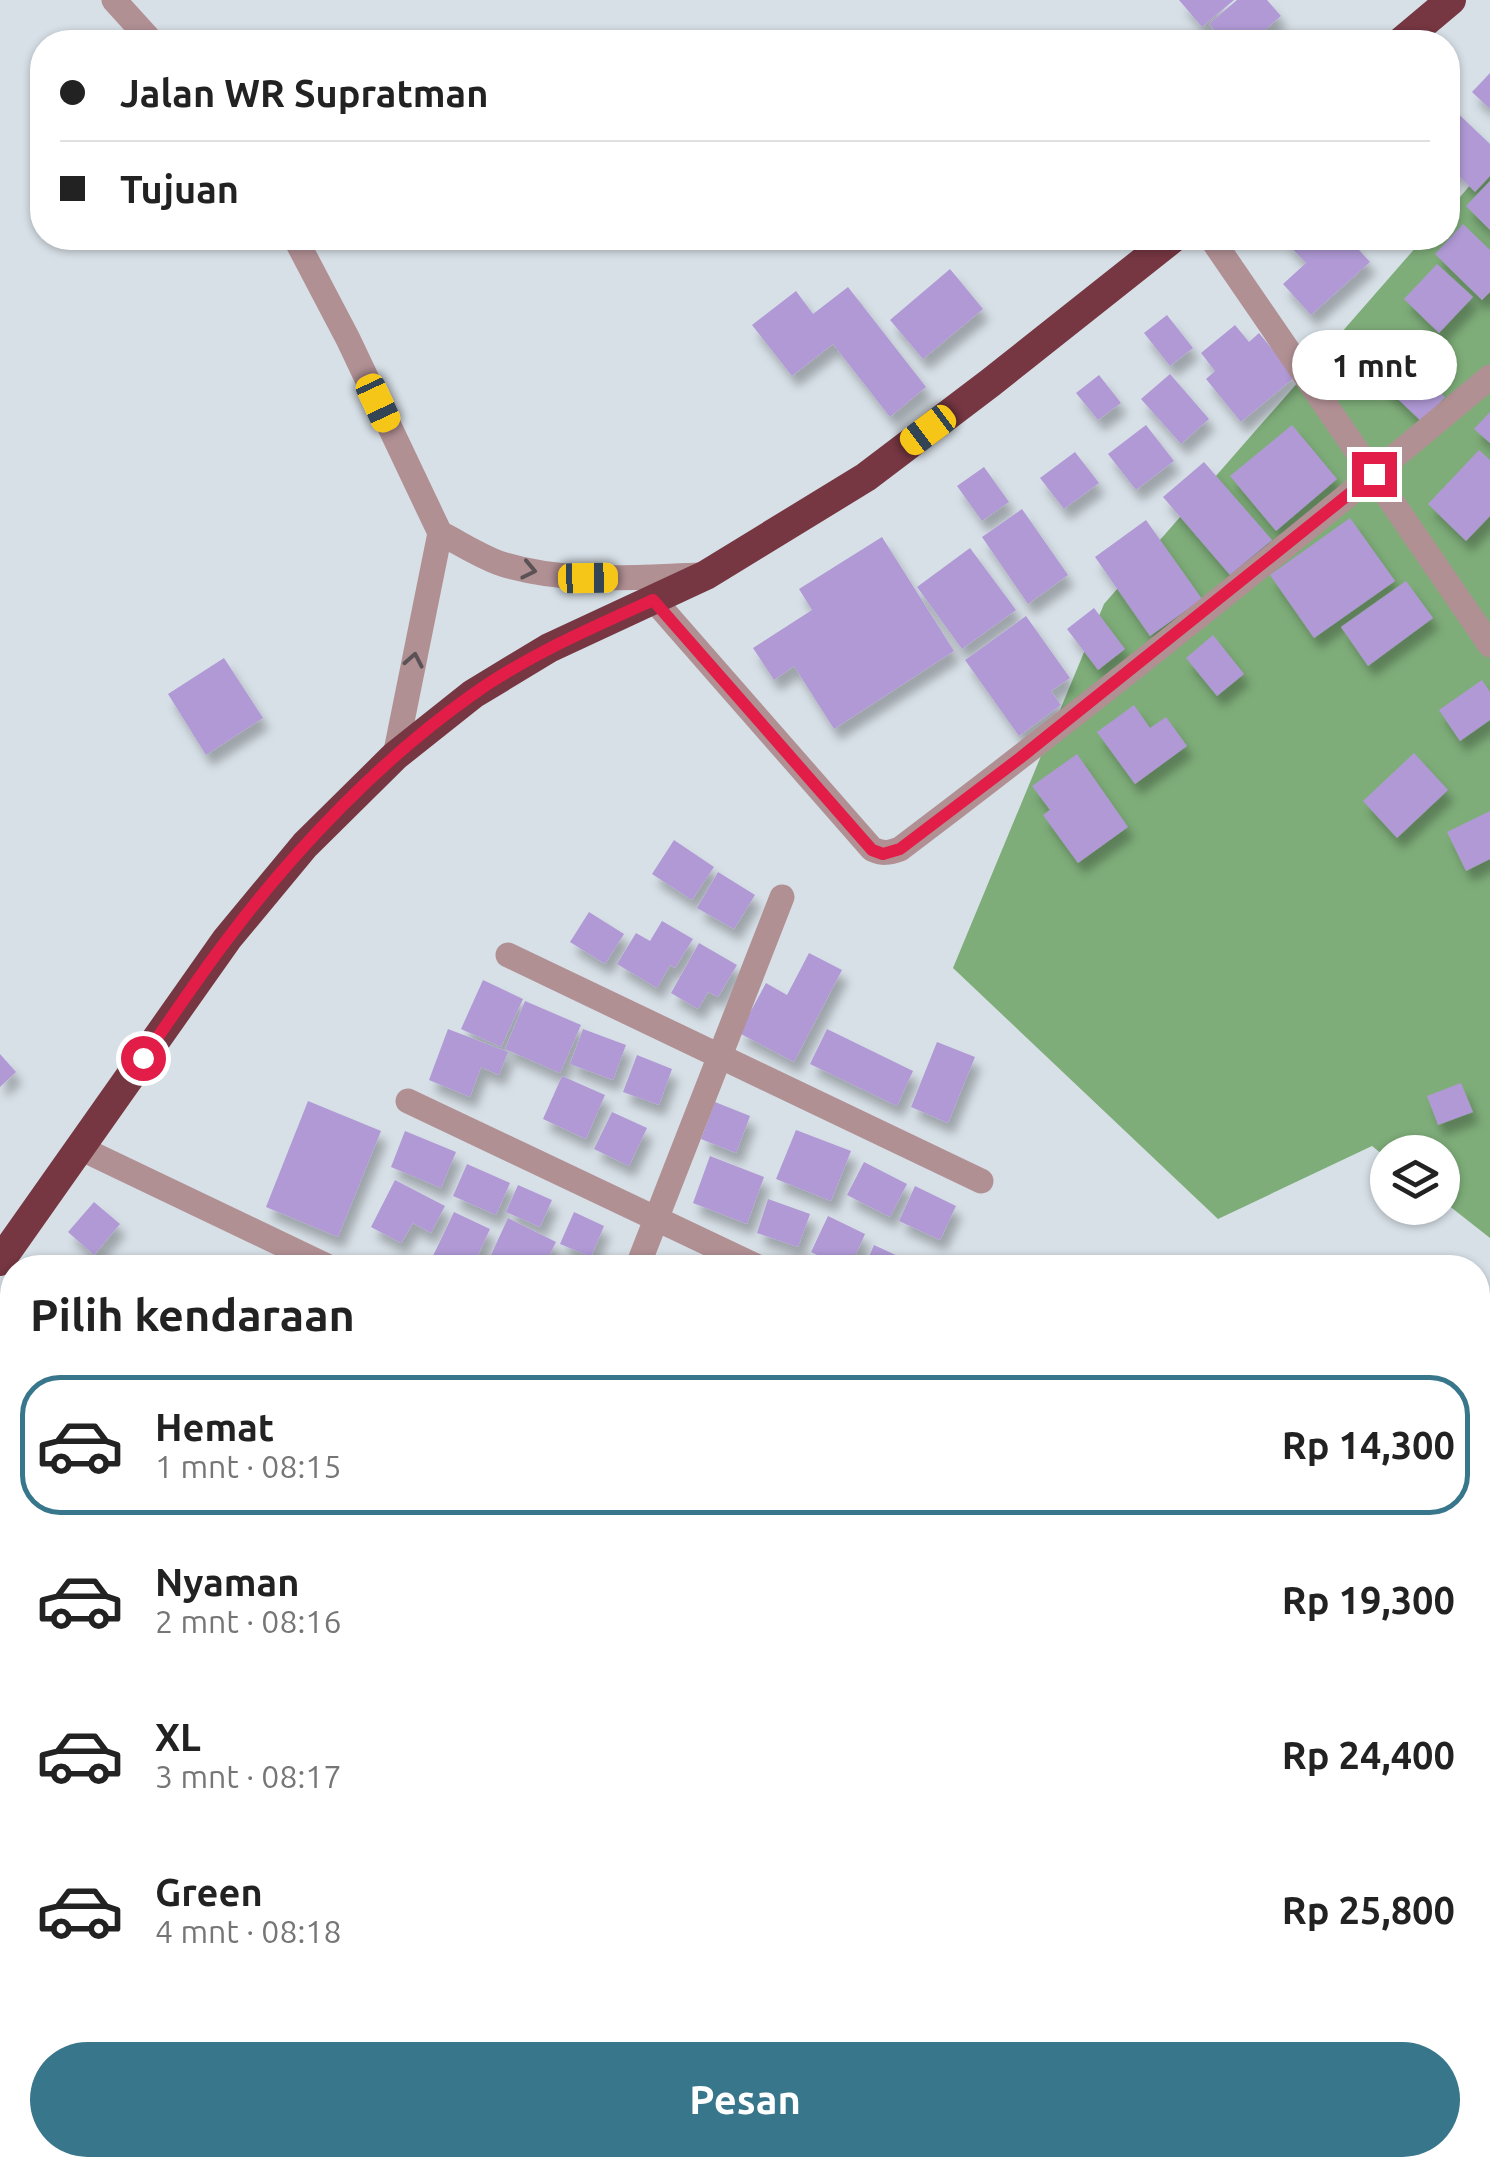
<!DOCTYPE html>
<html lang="id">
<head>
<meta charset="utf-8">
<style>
  body { margin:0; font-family:Ubuntu,sans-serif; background:#f2f2f2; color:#222; height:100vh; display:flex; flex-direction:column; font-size:38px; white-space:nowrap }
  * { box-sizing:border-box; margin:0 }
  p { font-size:32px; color:#767676 }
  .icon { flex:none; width:55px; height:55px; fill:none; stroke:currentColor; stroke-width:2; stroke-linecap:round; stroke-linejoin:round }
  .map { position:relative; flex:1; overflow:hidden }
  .sheet { position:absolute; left:0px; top:1255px; width:1490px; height:922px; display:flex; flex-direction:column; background:#fff; border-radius:40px 40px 0 0; box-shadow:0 2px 8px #0004 }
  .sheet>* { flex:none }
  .hud { position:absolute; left:30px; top:30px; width:1430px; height:220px; border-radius:40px; box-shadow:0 2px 8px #0004; display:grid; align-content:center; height:220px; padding:0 30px; background:#fff }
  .fabs { position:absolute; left:1370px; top:1135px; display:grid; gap:20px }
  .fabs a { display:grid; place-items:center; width:90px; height:90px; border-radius:50%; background:#fff; box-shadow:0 2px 8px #0004; font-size:50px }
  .end { position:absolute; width:45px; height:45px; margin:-22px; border:12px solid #e11d48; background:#fff; box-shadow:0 0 0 5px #fff }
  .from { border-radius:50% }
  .bubble { position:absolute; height:70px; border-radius:35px; background:#fff; box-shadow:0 2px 8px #0004; font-size:32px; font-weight:700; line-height:70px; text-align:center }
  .car { position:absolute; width:30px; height:60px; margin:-30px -15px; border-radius:12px; box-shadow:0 0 8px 2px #0007; background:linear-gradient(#f5c518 24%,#345 0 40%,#f5c518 0 76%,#345 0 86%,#f5c518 0) }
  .hud b { display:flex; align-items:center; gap:35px; height:95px; font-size:38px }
  .hud b+b { border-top:2px solid #e0e0e0 }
  .hud i { width:25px; height:25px; background:#222 }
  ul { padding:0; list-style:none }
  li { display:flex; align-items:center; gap:30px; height:140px; margin:0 20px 15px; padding:0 10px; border:5px solid transparent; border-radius:40px }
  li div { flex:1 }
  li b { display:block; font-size:38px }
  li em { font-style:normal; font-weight:700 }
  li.active { border-color:#38768b }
  li>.icon { width:90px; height:90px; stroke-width:1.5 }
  h2 { padding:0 30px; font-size:45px; line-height:120px }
  .action { display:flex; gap:20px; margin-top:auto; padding:20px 30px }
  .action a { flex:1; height:115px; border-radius:60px; background:#38768b; color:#fff; font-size:40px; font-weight:700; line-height:115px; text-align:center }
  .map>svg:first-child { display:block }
</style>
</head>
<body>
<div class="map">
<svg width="1490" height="2176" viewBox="0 0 1490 2176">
  <defs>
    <filter id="shadow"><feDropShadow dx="6" dy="11" stdDeviation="5" flood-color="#0004"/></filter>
  </defs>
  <rect width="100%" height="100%" fill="#d7e0e7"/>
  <!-- forest -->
  <polygon fill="#7ead79" points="1490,162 1490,1238 1443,1201 1442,1152 1388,1152 1387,1158 1372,1146 1218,1219 953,968 1104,604 1424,238 1448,238 1448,211"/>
  <!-- building -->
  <g fill="#b099d5" filter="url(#shadow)">
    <polygon points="1179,0 1234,0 1202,27"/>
    <polygon points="1237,0 1267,0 1281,16 1251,42 1225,42 1209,24"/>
    <polygon points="1490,73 1490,109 1472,92"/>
    <polygon points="1448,104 1490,144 1490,176 1475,192 1448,165"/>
    <polygon points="1490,181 1490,230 1466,206"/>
    <polygon points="1463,224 1490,250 1490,292 1482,300 1435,254"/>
    <polygon points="1282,238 1348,238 1370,262 1311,315 1283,284 1306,263"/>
    <polygon points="1437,264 1473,297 1439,333 1404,299"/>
    <polygon points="950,269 983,309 923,359 890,320"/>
    <polygon points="848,287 926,387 890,417 833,344 792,376 752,325 796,291 813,314"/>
    <polygon points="1167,315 1193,348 1170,366 1144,333"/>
    <polygon points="1235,325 1249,342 1259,333 1295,377 1241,422 1206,379 1215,371 1201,353"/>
    <polygon points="1385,340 1445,397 1422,422 1362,365"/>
    <polygon points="1170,374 1209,419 1181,444 1141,399"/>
    <polygon points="1099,375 1121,403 1098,420 1076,393"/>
    <polygon points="1490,412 1490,443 1474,429"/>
    <polygon points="1146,425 1174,461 1136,490 1108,454"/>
    <polygon points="1292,425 1337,479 1276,531 1230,476"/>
    <polygon points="1479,450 1490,460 1490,516 1466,541 1428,504"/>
    <polygon points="1075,452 1099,483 1064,509 1040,478"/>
    <polygon points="1204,462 1272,540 1230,575 1163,497"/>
    <polygon points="984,467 1009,502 982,521 957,486"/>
    <polygon points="1022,509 1068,575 1028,604 982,537"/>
    <polygon points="1350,518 1395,581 1314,638 1270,575"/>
    <polygon points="1146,520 1202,599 1150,636 1095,557"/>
    <polygon points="882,537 954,651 834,729 794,666 774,680 753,648 812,610 799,589"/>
    <polygon points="970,548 1016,610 962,649 917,587"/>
    <polygon points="1406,581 1433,618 1368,666 1341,627"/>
    <polygon points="1094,608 1125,649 1098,670 1067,629"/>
    <polygon points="1026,616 1070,678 1051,691 1061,705 1019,736 965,660"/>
    <polygon points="1213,635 1244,674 1217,696 1186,658"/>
    <polygon points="224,658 263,718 206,755 168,694"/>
    <polygon points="1482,680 1490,692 1490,720 1460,741 1439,710"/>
    <polygon points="1134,705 1150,728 1166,717 1187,746 1135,784 1097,732"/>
    <polygon points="1414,753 1448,790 1397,838 1363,801"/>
    <polygon points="1077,754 1128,827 1078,863 1043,815 1050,810 1032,786"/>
    <polygon points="1490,811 1490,859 1466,871 1447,832"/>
    <polygon points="674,840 714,867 692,900 652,874"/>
    <polygon points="718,872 755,895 734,929 697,908"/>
    <polygon points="589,912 624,934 605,964 570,942"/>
    <polygon points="662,921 693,939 675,968 670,965 657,988 617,964 636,933 650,941"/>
    <polygon points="699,943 737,965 718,997 708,992 698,1009 671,993"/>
    <polygon points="809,953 842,970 794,1062 739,1033 766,983 787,995"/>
    <polygon points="483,980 523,999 501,1047 461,1029"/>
    <polygon points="525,1001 581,1025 560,1073 505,1049"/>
    <polygon points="448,1029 508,1052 499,1075 481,1067 470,1097 429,1080"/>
    <polygon points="583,1029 626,1045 613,1080 570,1064"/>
    <polygon points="827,1029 913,1071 897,1106 810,1064"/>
    <polygon points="937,1042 975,1057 948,1123 911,1107"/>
    <polygon points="0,1054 16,1072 0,1087"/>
    <polygon points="637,1055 672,1069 659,1105 623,1092"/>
    <polygon points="562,1076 605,1095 586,1139 543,1119"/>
    <polygon points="1461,1083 1473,1112 1438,1125 1427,1096"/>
    <polygon points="308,1101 381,1131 338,1237 266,1207"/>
    <polygon points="715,1102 750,1116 736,1153 701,1139"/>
    <polygon points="612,1112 647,1128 629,1166 594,1149"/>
    <polygon points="796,1130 851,1151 831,1201 776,1179"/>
    <polygon points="405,1131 456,1152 441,1188 391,1167"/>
    <polygon points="710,1156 764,1177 747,1224 693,1203"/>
    <polygon points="864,1162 907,1184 890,1217 847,1195"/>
    <polygon points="467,1164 510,1183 496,1215 453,1196"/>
    <polygon points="395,1180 445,1206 431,1233 413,1223 401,1243 371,1227"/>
    <polygon points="518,1185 552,1200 540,1227 506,1212"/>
    <polygon points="915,1186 956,1206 940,1240 899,1221"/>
    <polygon points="768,1199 810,1214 798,1247 757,1233"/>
    <polygon points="94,1202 120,1224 94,1255 68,1232"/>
    <polygon points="454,1212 490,1229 472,1268 451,1268 432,1258"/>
    <polygon points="574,1212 604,1226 591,1257 560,1244"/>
    <polygon points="828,1216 865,1234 850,1268 844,1268 811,1252"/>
    <polygon points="508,1218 556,1242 543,1268 485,1268"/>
    <polygon points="874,1245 913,1263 911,1268 864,1268"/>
    <polygon points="666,1256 691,1268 661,1268"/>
    <polygon points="1478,1331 1490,1356 1490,1360 1478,1367"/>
    <polygon points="12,1459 12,1526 0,1518 0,1477"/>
    <polygon points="651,2165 705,2165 700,2176 678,2168 675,2176 647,2176"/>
    <polygon points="788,2165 835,2165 831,2176 796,2176 785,2172"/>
    <polygon points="851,2165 894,2165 897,2167 894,2176 847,2176"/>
    <polygon points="973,2165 1030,2165 1025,2176 983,2176 985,2171"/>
    <polygon points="1040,2165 1077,2165 1072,2176 1035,2176"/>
    <polygon points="1175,2165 1184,2165 1209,2176 1171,2176"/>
    <polygon points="1244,2165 1287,2165 1281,2176 1242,2176 1239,2175"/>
  </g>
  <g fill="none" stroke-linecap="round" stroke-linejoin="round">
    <!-- minor -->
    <g stroke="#b19094" stroke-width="25">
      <polyline points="114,0 152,42"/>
      <polyline points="295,238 348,339 440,533 395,756"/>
      <polyline points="1211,238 1490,645"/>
      <path d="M440,533C460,543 481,557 502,564C567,584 635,577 701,575"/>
      <path d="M653,599L872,849C883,854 889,853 900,849C1101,697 1297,539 1490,377"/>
      <polyline points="508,955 981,1181"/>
      <polyline points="408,1101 760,1268"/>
      <polyline points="80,1148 331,1268"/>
      <polyline points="637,1268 782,897"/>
      <polyline points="0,2089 12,2099"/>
      <polyline points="99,2165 115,2176"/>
      <polyline points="543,2165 569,2176"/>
      <polyline points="472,2176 476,2165"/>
      <polyline points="743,2176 748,2165"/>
      <polyline points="935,2176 939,2165"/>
      <polyline points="1122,2176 1126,2165"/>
      <polyline points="1322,2176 1327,2165"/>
    </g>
    <!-- highway -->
    <g stroke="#763742" stroke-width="30">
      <polyline points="1401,42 1451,0"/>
      <polyline points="0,1261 227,939 305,845 395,756 473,694 549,648 706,575 866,477 990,383 1173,238"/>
    </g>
  </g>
  <!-- one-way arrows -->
  <defs><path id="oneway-chevron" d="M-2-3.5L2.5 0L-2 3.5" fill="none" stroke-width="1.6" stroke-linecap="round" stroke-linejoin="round" transform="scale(2.5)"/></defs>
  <g stroke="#5b5256">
    <use href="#oneway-chevron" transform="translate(529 570) rotate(12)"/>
    <use href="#oneway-chevron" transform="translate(414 660) rotate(-79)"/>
  </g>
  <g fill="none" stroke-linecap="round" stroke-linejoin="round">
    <!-- route -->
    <path stroke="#e11d48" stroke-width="12" d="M143,1058C171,1019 197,979 226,941C294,850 380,760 472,695C528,655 591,628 653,600L872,850L883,854L900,849L1020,758L1374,474"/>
  </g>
</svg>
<div class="fabs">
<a><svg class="icon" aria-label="layers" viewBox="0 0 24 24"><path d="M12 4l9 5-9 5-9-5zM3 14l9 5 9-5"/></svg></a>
</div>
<i class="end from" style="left:143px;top:1058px"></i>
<i class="end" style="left:1374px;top:474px"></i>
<div class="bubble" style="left:1292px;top:330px;width:165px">1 mnt</div>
<i class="car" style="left:378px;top:403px;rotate:155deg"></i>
<i class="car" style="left:928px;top:430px;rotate:233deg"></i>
<i class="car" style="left:588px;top:578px;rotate:89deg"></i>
<div class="hud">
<b><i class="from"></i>Jalan WR Supratman</b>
<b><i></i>Tujuan</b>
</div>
<section class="sheet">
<h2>Pilih kendaraan</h2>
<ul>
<li class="active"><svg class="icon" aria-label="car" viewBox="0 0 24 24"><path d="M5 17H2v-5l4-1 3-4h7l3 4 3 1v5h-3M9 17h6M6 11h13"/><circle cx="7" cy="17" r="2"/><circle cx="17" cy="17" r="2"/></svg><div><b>Hemat</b><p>1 mnt · 08:15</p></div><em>Rp 14,300</em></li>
<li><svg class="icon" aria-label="car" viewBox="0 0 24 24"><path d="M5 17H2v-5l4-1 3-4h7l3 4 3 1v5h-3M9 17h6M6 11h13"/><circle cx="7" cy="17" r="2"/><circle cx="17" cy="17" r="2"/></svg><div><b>Nyaman</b><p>2 mnt · 08:16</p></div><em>Rp 19,300</em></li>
<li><svg class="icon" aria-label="car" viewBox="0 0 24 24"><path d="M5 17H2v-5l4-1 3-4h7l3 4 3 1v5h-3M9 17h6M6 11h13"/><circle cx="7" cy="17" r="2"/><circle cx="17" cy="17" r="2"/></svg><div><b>XL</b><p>3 mnt · 08:17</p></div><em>Rp 24,400</em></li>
<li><svg class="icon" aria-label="car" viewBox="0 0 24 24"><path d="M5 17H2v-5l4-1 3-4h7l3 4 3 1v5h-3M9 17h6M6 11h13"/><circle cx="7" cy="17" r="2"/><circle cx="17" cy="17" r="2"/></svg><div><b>Green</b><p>4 mnt · 08:18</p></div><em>Rp 25,800</em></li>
</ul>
<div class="action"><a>Pesan</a></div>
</section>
</div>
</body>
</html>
